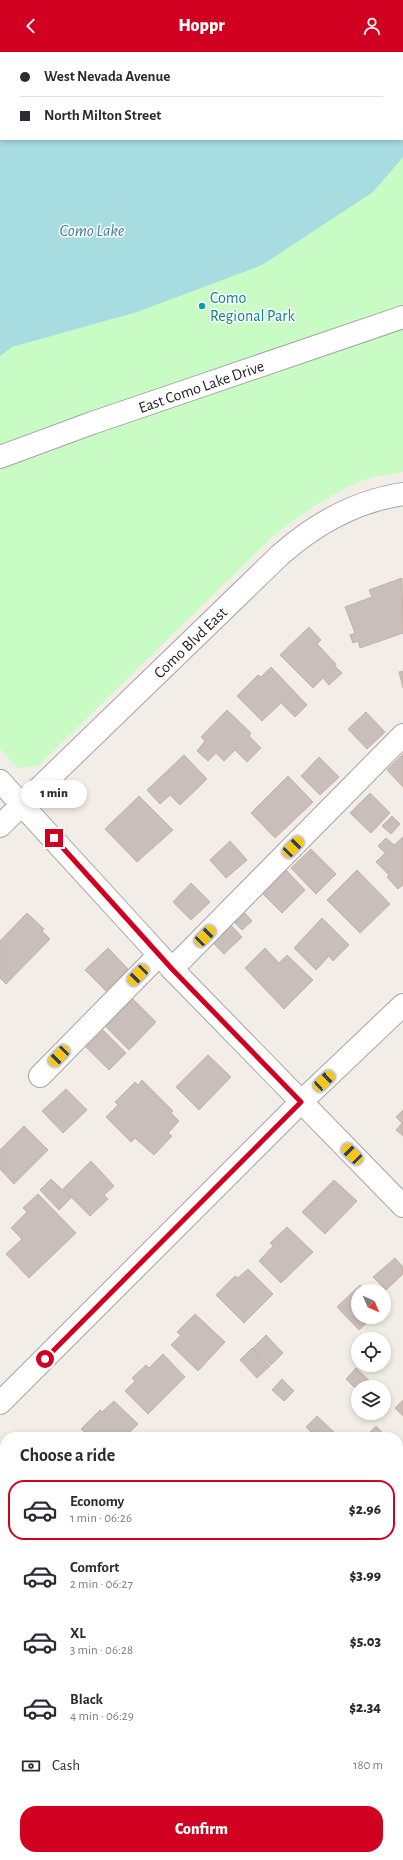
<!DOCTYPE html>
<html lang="en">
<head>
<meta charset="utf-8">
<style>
  body { margin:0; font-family:"Alegreya Sans",sans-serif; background:#f2f2f3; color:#2b2b33; height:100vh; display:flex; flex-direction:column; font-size:15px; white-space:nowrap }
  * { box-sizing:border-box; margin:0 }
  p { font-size:13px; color:#7c7c81 }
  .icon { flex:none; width:22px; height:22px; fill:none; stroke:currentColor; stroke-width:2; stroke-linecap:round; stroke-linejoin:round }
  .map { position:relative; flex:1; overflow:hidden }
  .sheet { position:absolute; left:0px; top:1380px; width:403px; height:428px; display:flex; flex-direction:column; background:#fff; border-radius:16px 16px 0 0; box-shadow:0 2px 6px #0003 }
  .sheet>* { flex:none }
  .hud { position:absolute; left:0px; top:0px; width:403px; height:88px; box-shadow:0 2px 6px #0003; display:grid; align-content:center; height:88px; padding:0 20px; background:#fff }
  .needle { width:26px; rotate:135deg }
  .buttons { position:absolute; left:351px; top:1232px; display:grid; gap:8px }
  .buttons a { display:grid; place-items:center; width:40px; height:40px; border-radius:50%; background:#fff; box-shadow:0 2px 6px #0003; font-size:20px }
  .end { position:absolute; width:18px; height:18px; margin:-9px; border:5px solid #d20020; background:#fff; box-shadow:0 0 0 2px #fff }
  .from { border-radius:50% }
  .bubble { position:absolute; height:28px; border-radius:14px; background:#fff; box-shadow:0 2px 6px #0003; font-size:13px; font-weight:800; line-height:28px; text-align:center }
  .car { position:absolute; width:12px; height:24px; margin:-12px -6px; border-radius:5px; box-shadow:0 0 3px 1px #0007; background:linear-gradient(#f5c518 24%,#345 0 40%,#f5c518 0 76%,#345 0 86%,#f5c518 0) }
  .hud b { display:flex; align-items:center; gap:14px; height:38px; font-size:15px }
  .hud b+b { border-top:1px solid #e1e1e2 }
  .hud i { width:10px; height:10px; background:#2b2b33 }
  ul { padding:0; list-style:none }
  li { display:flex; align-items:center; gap:12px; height:60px; margin:0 8px 6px; padding:0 12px; border:2px solid transparent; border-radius:16px }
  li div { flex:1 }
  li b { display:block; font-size:15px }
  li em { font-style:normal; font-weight:800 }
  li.selected { border-color:#d20020 }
  li>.icon { width:36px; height:36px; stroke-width:1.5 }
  h2 { padding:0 20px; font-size:18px; line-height:48px }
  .pay { display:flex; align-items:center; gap:10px; height:44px; padding:0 20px; font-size:15px }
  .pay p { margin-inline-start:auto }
  .button { display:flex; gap:8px; margin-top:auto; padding:8px 20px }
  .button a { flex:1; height:46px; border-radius:16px; background:#d20020; color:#fff; font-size:16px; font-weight:800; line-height:46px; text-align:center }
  header { display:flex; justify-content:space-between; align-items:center; height:52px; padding:0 20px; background:#d20020; color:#fff; font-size:18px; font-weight:800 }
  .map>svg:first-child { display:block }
</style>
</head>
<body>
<header><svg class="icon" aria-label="back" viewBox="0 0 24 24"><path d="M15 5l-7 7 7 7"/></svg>Hoppr<svg class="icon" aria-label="person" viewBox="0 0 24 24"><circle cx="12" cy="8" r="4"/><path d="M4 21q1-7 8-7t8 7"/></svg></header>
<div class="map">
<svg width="403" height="1808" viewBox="0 0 403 1808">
  <rect width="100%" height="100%" fill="#f2ede7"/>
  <!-- park -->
  <path fill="#c8fcc4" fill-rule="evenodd" d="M0,0H403V420C392,422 380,423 370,426C333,439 303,461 273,484L38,714L17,716L0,697ZM1,1H402V87H1Z"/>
  <!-- parking -->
  <polygon fill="#e1e1e1" points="0,1594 5,1599 5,1635 0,1640"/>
  <!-- water -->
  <path fill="#a7dce0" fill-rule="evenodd" d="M0,0H403V105L373,140L262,213L137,260L12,295L0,304ZM1,1H402V87H1Z"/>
  <!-- building -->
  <g fill="#cabeba" stroke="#c4b1a9">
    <polygon points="402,526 403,581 360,596 358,589 353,591 350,583 355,581 345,555 372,545 369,538"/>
    <polygon points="309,575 321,588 317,592 336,612 335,614 342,621 329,633 323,626 313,636 280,603"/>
    <polygon points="271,615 307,653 295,665 281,651 262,669 237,644 258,623 261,625"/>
    <polygon points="403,619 403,636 399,620"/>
    <polygon points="227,658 251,681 249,684 261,696 247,710 235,698 224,709 216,701 208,709 197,699 205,689 201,685"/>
    <polygon points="366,660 385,680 367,697 348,677"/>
    <polygon points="403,702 403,735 387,718"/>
    <polygon points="184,703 207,727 180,753 170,743 160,752 147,738"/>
    <polygon points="319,705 339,725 320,743 301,724"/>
    <polygon points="288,724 313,750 275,786 251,761"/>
    <polygon points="370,741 390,761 371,781 350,761"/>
    <polygon points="139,744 173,778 137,810 105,777"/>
    <polygon points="392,764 400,772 391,782 382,774"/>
    <polygon points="403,785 403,833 398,837 387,825 389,823 376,810 385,801 378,794 386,786 394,793"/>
    <polygon points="230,789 247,808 226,826 210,808"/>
    <polygon points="311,797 336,822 316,842 291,816"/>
    <polygon points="286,818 305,838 282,861 262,841"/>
    <polygon points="357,818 390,852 360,881 327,848"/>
    <polygon points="191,831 210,850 191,868 173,850"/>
    <polygon points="27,861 44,877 42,879 50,887 6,932 0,926 0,889"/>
    <polygon points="245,861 252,869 242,878 235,871"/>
    <polygon points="322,866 349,893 333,909 329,904 316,918 294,896"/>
    <polygon points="229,871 242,885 224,902 212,890"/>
    <polygon points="108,896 128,917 106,939 85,918"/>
    <polygon points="265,896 279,911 287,903 313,928 284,957 245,916"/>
    <polygon points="133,947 156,970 129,998 105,974"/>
    <polygon points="103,978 126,1001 109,1018 86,995"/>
    <polygon points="208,1003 231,1025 199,1058 176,1035"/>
    <polygon points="142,1028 173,1059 171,1061 179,1069 168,1081 172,1084 154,1103 135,1086 131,1090 106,1065 118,1053 115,1050 135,1030 138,1033"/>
    <polygon points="66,1037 87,1058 63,1081 42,1059"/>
    <polygon points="403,1058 403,1084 396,1078 402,1071 396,1065"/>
    <polygon points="24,1074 48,1098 14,1132 0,1117 0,1098"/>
    <polygon points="91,1109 114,1134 104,1143 108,1147 90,1164 63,1137"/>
    <polygon points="51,1127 71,1146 59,1158 40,1138"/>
    <polygon points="334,1128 357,1149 325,1182 302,1160"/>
    <polygon points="38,1142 76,1181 29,1226 6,1202 22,1187 11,1176 27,1160 23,1156"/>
    <polygon points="287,1175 313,1200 281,1231 259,1209 273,1194 270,1191"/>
    <polygon points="395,1206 403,1215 403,1222 386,1238 373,1225"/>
    <polygon points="248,1217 273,1242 244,1271 216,1243 235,1224 238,1226"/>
    <polygon points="360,1233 365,1239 358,1239 358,1265 373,1265 359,1278 337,1255"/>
    <polygon points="195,1262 225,1290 198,1319 171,1293 181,1283 177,1280"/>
    <polygon points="266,1283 283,1301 271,1313 253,1296"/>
    <polygon points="252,1296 270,1314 257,1326 240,1308"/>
    <polygon points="163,1302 185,1325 148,1362 125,1339 135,1329 132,1326 146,1313 149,1316"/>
    <polygon points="356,1316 376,1335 358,1335 358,1339 346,1327"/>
    <polygon points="282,1327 294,1339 284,1349 272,1338"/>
    <polygon points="403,1348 403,1364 395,1356"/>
    <polygon points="114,1349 138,1372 125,1385 90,1385 81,1377 100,1358 102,1360"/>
    <polygon points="317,1364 336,1382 333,1385 316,1385 306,1375"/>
    <polygon points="376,1374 387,1385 365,1385"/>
    <polygon points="398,1389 403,1394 403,1418 398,1423"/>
    <polygon points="5,1451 5,1480 0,1474 0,1456"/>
    <polygon points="0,1496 5,1501 5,1531 3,1533 0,1531"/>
    <polygon points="0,1548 5,1553 5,1574 0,1579"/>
    <polygon points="398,1649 403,1654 403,1710 399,1714"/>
    <polygon points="0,1660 5,1665 5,1671 1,1675"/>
    <polygon points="0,1712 5,1717 0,1722"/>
    <polygon points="403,1737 403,1753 398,1748 398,1742"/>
    <polygon points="240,1803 277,1803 272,1808 244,1808"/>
    <polygon points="351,1803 371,1803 366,1808 356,1808"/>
  </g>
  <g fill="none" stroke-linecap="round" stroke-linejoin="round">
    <defs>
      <g id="minor">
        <polyline points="0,405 92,371 403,265"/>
        <polyline points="0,729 172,917 403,1154"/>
        <path d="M0,774L280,503C315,472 356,449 403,442"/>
        <polyline points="172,917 403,683"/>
        <polyline points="40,1024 159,903"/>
        <polyline points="0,1351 301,1050 403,953"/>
        <polyline points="398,1537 403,1532"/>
        <polyline points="0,1803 19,1808"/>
        <polyline points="127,1808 132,1803"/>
      </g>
    </defs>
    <!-- minor casing -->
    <use href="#minor" stroke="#a5a5a5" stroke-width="24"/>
    <!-- minor -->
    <use href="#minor" stroke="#fff" stroke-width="22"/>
  </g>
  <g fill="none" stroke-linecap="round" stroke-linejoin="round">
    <!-- route -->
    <polyline stroke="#d20020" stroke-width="5" points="45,1307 301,1050 172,917 54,786"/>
  </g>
  <!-- markers -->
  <circle fill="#0f9aa8" stroke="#fff" stroke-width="1.5" cx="202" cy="254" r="4"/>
  <g text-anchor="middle" stroke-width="3" stroke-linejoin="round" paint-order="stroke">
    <!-- culture labels -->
    <g font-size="16" fill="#0d838f" stroke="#fff" text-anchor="start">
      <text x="210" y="251">Como<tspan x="210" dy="18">Regional Park</tspan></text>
    </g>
    <!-- street labels -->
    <g font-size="16" fill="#212121" stroke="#fff">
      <text transform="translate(201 334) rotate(-19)" y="6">East Como Lake Drive</text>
      <text transform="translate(190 590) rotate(-44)" y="6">Como Blvd East</text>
    </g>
    <!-- water labels -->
    <g font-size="17" font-style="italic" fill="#407d9d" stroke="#fff">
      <text x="92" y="184">Como Lake</text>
    </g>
  </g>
</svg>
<div class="buttons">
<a><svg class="needle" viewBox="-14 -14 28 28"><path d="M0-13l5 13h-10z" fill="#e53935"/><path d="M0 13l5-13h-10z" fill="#7c7c81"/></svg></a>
<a><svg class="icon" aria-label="locate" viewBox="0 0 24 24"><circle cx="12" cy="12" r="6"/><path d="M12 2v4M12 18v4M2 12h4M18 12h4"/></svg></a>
<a><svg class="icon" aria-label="layers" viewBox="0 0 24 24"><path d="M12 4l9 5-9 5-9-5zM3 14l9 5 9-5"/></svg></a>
</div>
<i class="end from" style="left:45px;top:1307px"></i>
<i class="end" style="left:54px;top:786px"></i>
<div class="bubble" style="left:21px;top:728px;width:66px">1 min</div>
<i class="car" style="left:293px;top:795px;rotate:45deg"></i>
<i class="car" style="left:205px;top:884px;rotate:45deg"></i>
<i class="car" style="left:138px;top:923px;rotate:225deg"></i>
<i class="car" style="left:59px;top:1004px;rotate:224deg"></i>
<i class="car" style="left:324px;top:1029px;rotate:47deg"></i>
<i class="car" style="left:352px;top:1102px;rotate:315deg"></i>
<div class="hud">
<b><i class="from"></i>West Nevada Avenue</b>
<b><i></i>North Milton Street</b>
</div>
<section class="sheet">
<h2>Choose a ride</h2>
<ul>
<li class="selected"><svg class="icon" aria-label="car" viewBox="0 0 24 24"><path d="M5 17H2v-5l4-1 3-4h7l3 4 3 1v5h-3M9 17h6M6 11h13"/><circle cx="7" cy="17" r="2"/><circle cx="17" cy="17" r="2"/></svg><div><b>Economy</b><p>1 min · 06:26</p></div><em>$2.96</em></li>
<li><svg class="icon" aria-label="car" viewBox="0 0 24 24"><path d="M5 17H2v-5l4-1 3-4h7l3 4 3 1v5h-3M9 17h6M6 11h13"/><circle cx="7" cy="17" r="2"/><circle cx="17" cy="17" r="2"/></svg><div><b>Comfort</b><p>2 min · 06:27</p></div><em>$3.99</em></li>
<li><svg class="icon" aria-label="car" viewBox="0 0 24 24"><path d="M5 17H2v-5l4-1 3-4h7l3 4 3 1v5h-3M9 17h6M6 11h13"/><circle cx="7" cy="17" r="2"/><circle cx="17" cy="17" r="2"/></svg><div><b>XL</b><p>3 min · 06:28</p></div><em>$5.03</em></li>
<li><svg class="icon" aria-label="car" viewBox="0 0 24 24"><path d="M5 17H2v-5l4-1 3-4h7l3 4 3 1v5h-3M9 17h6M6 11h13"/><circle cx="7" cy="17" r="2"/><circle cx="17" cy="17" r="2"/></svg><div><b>Black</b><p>4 min · 06:29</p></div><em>$2.34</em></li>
</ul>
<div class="pay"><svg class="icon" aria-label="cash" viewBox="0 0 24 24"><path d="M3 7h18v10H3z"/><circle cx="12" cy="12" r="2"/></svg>Cash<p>180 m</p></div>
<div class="button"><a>Confirm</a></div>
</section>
</div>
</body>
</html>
